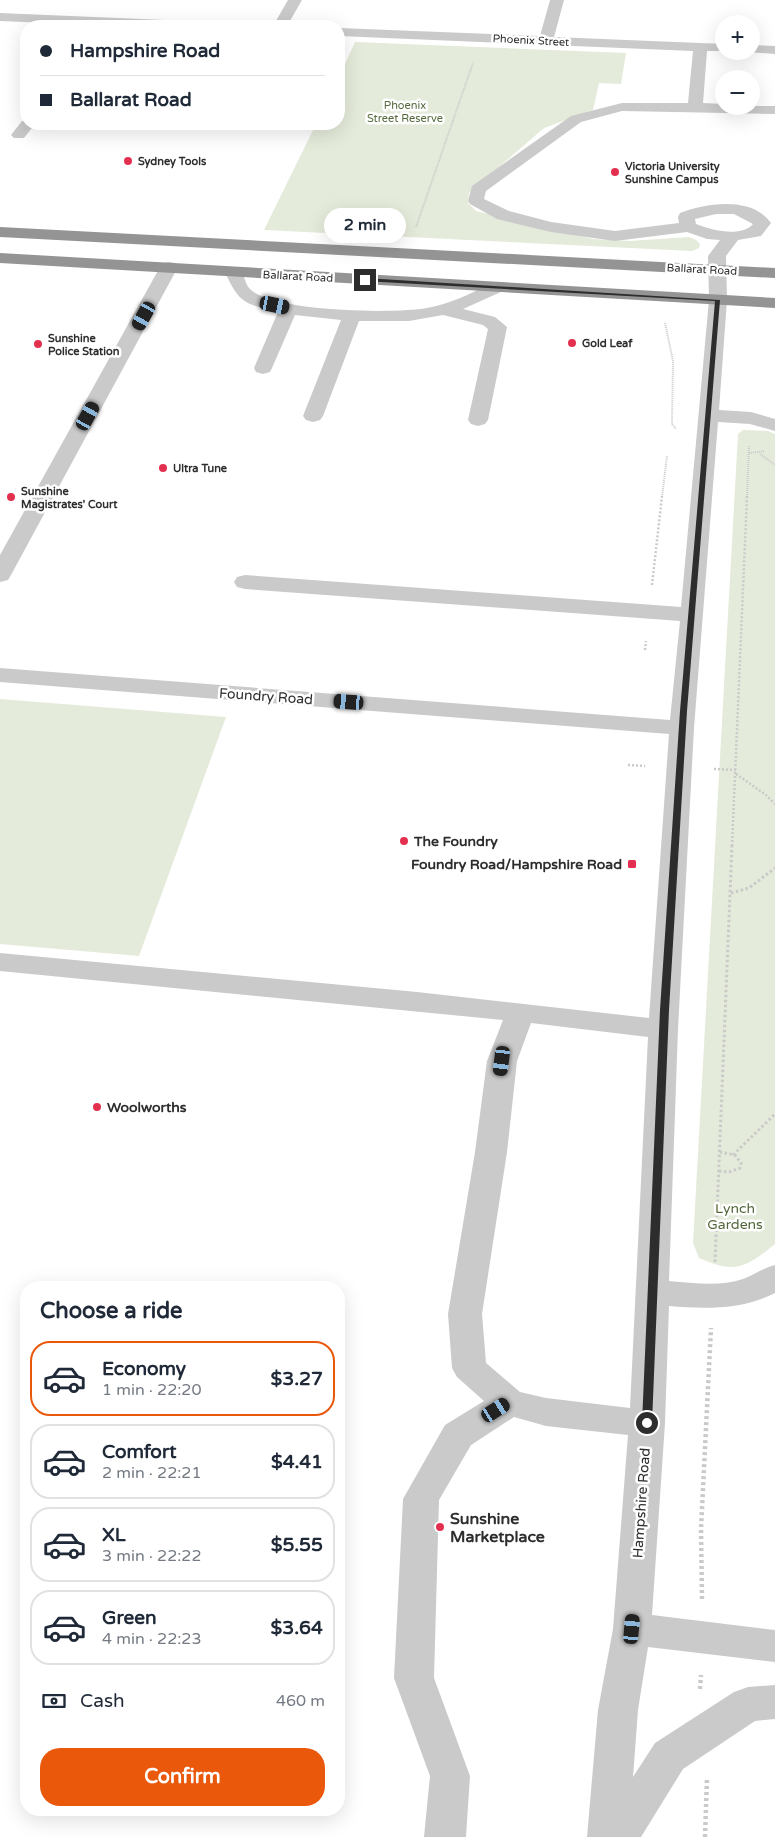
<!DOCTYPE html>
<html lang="en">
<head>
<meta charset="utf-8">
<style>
  body { margin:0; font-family:"Varela Round",sans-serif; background:#f6f6f7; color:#1f2937; height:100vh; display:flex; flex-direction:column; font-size:19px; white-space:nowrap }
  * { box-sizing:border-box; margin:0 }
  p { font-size:16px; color:#747a83 }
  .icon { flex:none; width:28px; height:28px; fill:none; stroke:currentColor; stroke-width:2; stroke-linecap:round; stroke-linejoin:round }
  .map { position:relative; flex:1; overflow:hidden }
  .panel { position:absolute; left:20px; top:1281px; width:325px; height:535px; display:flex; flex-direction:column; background:#fff; border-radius:20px; box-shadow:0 5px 20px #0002 }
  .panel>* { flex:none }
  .guide { position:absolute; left:20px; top:20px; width:325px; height:110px; border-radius:20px; box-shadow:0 5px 20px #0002; display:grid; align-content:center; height:110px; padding:0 20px; background:#fff }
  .buttons { position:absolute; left:715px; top:15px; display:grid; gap:10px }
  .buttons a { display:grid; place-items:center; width:45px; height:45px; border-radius:50%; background:#fff; box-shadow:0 5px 20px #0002; font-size:25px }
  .end { position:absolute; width:22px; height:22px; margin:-11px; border:6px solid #2d2d2d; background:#fff; box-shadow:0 0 0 2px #fff }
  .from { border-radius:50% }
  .bubble { position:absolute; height:35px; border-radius:18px; background:#fff; box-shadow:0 5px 20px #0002; font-size:16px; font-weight:800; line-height:35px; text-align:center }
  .car { position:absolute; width:15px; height:30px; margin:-15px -8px; border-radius:6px; box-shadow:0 0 4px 1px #0007; background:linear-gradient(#222 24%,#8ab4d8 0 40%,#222 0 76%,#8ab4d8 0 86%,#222 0) }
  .guide b { display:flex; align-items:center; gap:18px; height:48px; font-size:19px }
  .guide b+b { border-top:1px solid #e0e1e3 }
  .guide i { width:12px; height:12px; background:#1f2937 }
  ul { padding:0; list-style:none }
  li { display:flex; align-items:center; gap:15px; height:75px; margin:0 10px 8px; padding:0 10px; border:2px solid #e0e1e3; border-radius:20px }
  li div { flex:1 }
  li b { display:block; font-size:19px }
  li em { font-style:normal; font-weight:800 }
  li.on { border-color:#ea580c }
  li>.icon { width:45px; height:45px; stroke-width:1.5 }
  h2 { padding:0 20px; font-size:22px; line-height:60px }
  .pay { display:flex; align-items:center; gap:12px; height:55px; padding:0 20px; font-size:19px }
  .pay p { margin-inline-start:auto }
  .button { display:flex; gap:10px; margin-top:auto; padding:10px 20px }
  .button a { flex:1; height:58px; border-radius:20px; background:#ea580c; color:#fff; font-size:20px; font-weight:800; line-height:58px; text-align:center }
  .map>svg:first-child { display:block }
</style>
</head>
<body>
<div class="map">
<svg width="775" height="1837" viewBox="0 0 775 1837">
  <rect width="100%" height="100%" fill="#fff"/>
  <!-- green -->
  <g fill="#e5ebda">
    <polygon points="355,42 626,53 621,84 599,83 593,110 544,128 469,193 468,203 476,211 593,239 629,241 689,237 696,240 700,244 699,248 692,251 264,230 316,124 339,124 339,77"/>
    <path d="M743,430L768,431L775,434V1244C746,1268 735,1274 699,1258L693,1243L738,434Z"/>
    <polygon points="0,699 226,717 139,956 0,944"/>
  </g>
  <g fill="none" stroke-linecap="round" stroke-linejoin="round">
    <!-- path-far3 -->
    <g stroke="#cacaca" stroke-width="2" stroke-dasharray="1 1" stroke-linecap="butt">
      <polyline points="416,227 473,63"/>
      <polyline points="665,323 673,361 672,424 676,429"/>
      <polyline points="749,453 765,451"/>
      <polyline points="760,454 775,465"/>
      <polyline points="662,497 667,456"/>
      <polyline points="747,497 749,446"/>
    </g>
    <!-- path-far2 -->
    <g stroke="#cacaca" stroke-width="2.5" stroke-dasharray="2 2" stroke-linecap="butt">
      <polyline points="652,585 662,496"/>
      <polyline points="645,650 646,641"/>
      <polyline points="628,765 645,766"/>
      <polyline points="714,769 736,770"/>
      <polyline points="736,774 766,795 775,804"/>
      <polyline points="732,846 747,496"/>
    </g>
    <!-- path-far1 -->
    <g stroke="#cacaca" stroke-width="3" stroke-dasharray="2.5 2.5" stroke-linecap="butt">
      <polyline points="731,893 749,888 775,868"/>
      <polyline points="733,1155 775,1114"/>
      <polyline points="719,1171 729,1172 740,1168 741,1163 735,1155 720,1152"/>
      <polyline points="715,1262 732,845"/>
    </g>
    <!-- path -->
    <g stroke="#cacaca" stroke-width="4.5" stroke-dasharray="3 3" stroke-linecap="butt">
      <polyline points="702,1599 701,1529 711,1328"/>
      <polyline points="700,1689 701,1675"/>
      <polyline points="705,1837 707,1778"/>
    </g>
    <!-- minor -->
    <g fill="#cacaca" fill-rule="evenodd">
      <polygon points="288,0 302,0 287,26 273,26"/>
      <path d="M550,0H564L554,37L724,44V51H728H707L703,103L724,104V106H775V114L622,111L581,122L486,191L484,199L509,211L551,222L615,231L679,223L678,217L680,213C706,203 752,196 771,223L761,236L738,240L726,256L727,300L719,410L751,412L775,419V431L750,424L718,422L694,728L678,1029L669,1281C693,1283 720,1287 743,1279C754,1275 763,1268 775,1265V1293C742,1310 705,1309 669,1306L665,1423L652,1615L775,1630V1662L648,1647L638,1710L633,1777L655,1743L734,1692L748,1687L775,1685V1719L755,1721L683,1769L641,1837H587L598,1710L613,1629L628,1435L546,1426L514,1417L471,1445L439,1500L434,1678L470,1776L466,1837H424L430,1776L394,1678L403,1499L445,1425L484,1401L457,1377L452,1368L448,1314L475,1152L487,1061L503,1020L0,971V953L417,992L649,1018L669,734L0,682V668L670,720L680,621L245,589L237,587L234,582L237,577L245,575L681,607L709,300L708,256L720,240L707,239L687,232L615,241L551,232L497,219L470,204L468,201L472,186L571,116L622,103H688L693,51L339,36V28L540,36ZM716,214H734L753,224C741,238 711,230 696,224L695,219ZM531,1023L648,1037L630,1408L546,1398L520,1392L486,1363L482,1314L507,1152L517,1061Z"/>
      <polygon points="0,13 212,22 219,26 122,26 0,21"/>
      <polygon points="751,45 775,46 775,54 746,52 751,51"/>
      <polygon points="26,120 26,124 35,124 24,138 14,138 11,135 22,121"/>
      <polygon points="169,262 175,263 178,267 11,575 8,580 0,582 0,555 160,267 163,263"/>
      <path d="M234,267L240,268C244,274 245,284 250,289C272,312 395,314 427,308C449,304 471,294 491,283L497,282L503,283L506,287L503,291L463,309L495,317L507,327L488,420L485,424L478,426L471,424L468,420L488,329L483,325L443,315L409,321H359L323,416L320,420L313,422L306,420L303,416L341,320L295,315L272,368L270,372L263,374L256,372L254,368L278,312C246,304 239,304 225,272L228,268Z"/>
    </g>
    <!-- highway -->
    <g fill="#949494" fill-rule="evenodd">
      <polygon points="0,227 775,268 775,278 0,237"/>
      <polygon points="0,253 775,298 775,308 0,263"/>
    </g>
  </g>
  <!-- route -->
  <polygon fill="#2d2d2d" points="365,278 720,300 687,711 669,1010 652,1423 647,1427 642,1423 660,1010 680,711 715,301 364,281"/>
  <!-- markers -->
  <g fill="#e3304f" stroke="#fff" stroke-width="2">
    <circle cx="128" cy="161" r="5"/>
    <circle cx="615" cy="172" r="5"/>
    <circle cx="572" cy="343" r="5"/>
    <circle cx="38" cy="344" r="5"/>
    <circle cx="163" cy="468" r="5"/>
    <circle cx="11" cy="497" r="5"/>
    <circle cx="404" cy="841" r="5"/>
    <rect x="627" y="859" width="10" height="10" rx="2.5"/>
    <circle cx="97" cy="1107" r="5"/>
    <circle cx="440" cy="1527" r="5"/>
  </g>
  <g text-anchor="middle" stroke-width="5" stroke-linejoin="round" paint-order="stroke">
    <!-- far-street labels -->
    <g font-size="11" fill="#2d2d2d" stroke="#fff">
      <text transform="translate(531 40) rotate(3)" y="4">Phoenix Street</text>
      <text transform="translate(702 269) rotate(3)" y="4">Ballarat Road</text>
      <text transform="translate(298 276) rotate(3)" y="4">Ballarat Road</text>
    </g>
    <!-- far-park labels -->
    <g font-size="11" fill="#54683b" stroke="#fff">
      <text x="405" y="109">Phoenix<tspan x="405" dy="13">Street Reserve</tspan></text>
    </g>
    <!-- far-poi labels -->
    <g font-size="11" font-weight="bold" fill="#2d2d2d" stroke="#fff" text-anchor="start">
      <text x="138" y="165">Sydney Tools</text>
      <text x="625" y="170">Victoria University<tspan x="625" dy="13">Sunshine Campus</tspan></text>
      <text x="48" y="342">Sunshine<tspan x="48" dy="13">Police Station</tspan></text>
      <text x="582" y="347">Gold Leaf</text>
      <text x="173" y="472">Ultra Tune</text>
      <text x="21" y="495">Sunshine<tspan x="21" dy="13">Magistrates' Court</tspan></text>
    </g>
    <!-- street labels -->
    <g font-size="14" fill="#2d2d2d" stroke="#fff">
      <text transform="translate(266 696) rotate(4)" y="5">Foundry Road</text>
      <text transform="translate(641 1503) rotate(-86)" y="5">Hampshire Road</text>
    </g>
    <!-- poi labels -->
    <g font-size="14" font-weight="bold" fill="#2d2d2d" stroke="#fff" text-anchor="start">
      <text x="414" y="846">The Foundry</text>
      <text x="622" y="869" text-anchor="end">Foundry Road/Hampshire Road</text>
      <text x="107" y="1112">Woolworths</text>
    </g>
    <!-- park labels -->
    <g font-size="14" fill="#54683b" stroke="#fff">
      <text x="735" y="1213">Lynch<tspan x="735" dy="16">Gardens</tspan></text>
    </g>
    <!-- near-poi labels -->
    <g font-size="16" font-weight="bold" fill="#2d2d2d" stroke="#fff" text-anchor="start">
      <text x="450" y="1524">Sunshine<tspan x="450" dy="18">Marketplace</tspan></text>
    </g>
  </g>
</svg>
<div class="buttons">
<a>+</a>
<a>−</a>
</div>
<i class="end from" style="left:647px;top:1423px"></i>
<i class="end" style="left:365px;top:280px"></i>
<div class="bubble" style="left:324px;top:208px;width:82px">2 min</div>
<i class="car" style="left:275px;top:305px;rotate:102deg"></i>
<i class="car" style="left:144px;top:316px;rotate:209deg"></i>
<i class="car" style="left:88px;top:416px;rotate:29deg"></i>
<i class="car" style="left:349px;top:702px;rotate:274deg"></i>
<i class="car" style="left:502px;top:1061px;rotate:187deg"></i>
<i class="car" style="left:496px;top:1410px;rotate:57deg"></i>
<i class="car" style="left:632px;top:1629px;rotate:5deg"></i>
<div class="guide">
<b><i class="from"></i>Hampshire Road</b>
<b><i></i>Ballarat Road</b>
</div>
<section class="panel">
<h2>Choose a ride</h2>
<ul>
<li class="on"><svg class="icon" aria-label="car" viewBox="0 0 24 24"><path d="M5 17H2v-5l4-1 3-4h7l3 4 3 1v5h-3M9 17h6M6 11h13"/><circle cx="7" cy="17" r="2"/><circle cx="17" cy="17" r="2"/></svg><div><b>Economy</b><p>1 min · 22:20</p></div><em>$3.27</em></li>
<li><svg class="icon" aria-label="car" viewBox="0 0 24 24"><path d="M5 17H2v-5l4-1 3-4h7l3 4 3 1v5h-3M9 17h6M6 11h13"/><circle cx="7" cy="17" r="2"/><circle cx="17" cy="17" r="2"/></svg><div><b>Comfort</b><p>2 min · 22:21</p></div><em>$4.41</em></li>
<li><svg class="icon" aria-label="car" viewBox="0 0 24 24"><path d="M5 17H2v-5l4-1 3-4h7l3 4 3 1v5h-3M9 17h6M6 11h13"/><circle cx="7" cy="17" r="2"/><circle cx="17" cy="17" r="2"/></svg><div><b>XL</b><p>3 min · 22:22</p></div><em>$5.55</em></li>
<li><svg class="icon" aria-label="car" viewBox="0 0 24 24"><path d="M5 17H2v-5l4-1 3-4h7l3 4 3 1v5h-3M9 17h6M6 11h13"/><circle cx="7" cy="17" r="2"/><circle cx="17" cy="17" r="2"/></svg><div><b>Green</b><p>4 min · 22:23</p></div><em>$3.64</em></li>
</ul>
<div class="pay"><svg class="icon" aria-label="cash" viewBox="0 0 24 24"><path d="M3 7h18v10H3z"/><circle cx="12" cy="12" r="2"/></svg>Cash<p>460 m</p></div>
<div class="button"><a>Confirm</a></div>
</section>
</div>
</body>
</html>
